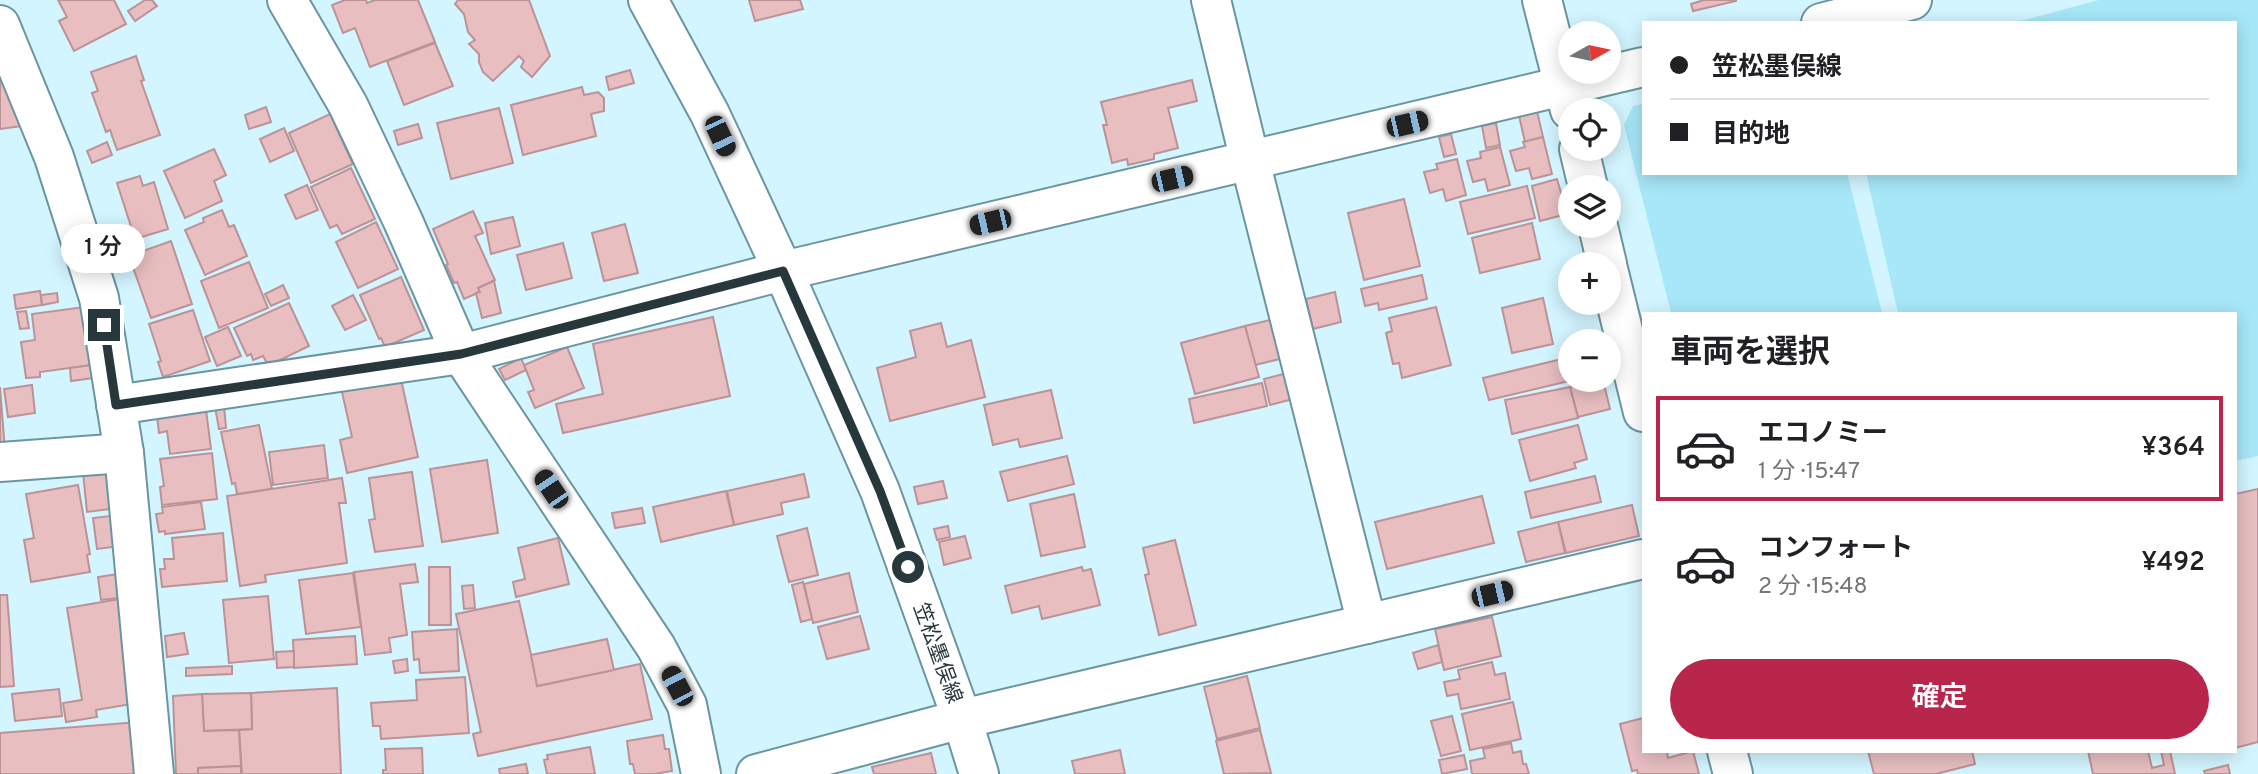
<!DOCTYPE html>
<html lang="ja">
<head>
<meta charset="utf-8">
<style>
  body { margin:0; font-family:Overpass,"Noto Sans JP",sans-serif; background:#f6f6f6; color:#202124; height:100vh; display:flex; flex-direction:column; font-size:26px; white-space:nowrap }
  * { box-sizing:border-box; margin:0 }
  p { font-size:23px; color:#757577 }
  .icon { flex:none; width:38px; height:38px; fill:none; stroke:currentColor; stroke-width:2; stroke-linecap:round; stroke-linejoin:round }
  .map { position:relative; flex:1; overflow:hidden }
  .panel { position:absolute; left:1642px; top:312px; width:595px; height:441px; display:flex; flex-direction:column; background:#fff; border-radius:0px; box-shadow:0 4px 18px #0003 }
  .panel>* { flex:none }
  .hud { position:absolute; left:1642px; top:21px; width:595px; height:154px; border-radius:0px; box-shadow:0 4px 18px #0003; display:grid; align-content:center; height:154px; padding:0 28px; background:#fff }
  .needle { width:46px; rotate:81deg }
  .buttons { position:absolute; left:1558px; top:21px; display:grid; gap:14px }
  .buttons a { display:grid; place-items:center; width:63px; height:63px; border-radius:50%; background:#fff; box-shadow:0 4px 18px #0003; font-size:35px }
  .end { position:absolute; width:32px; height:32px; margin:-16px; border:9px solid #27383d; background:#fff; box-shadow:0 0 0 4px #fff }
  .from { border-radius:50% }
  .bubble { position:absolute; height:49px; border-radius:24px; background:#fff; box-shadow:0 4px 18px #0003; font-size:23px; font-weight:600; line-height:49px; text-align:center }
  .car { position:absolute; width:21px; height:42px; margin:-21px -10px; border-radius:9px; box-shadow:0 0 5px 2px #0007; background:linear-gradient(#222 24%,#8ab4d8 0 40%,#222 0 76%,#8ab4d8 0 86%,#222 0) }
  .hud b { display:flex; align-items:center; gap:24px; height:66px; font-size:26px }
  .hud b+b { border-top:2px solid #e0e0e0 }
  .hud i { width:18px; height:18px; background:#202124 }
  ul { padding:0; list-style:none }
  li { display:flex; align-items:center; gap:21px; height:105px; margin:0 14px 10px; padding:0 14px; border:4px solid transparent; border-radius:0px }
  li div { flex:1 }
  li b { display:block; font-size:26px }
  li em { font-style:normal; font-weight:600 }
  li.active { border-color:#b8274b }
  li>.icon { width:63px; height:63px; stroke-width:1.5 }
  h2 { padding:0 28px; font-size:32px; line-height:84px }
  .action { display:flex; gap:14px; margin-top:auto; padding:14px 28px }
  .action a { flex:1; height:80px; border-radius:42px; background:#b8274b; color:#fff; font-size:28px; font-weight:600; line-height:80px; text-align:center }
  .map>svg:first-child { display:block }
</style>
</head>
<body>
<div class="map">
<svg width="2258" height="774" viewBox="0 0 2258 774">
  <rect width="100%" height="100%" fill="#d3f5ff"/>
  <!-- green -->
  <g fill="#a7e7f8">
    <polygon points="2099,0 2258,0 2258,456 2235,461 2235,313 1898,313 1866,173 2235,173 2235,23 2013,23"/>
    <polygon points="1643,104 1643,173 1847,173 1882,313 1671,313 1624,125 1633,106"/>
  </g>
  <!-- building -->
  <g fill="#e8bec1" stroke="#bb9397" stroke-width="2">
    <polygon points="58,0 114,0 126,24 74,51 59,21 67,17"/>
    <polygon points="145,0 152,0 157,6 135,21 128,11"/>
    <polygon points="345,0 366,0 367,3 375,0 418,0 435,42 370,67 355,28 343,33 332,5"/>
    <polygon points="458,0 529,0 550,56 532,77 521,67 524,61 519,56 493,81 483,72 479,62 479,54 469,44 475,40 468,32 464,14 455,4"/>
    <polygon points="749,0 800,0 803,9 755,21"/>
    <polygon points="1704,0 1736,0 1736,1 1693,11 1691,4"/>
    <polygon points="435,43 453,86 404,105 387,61"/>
    <polygon points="136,56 144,80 141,81 160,135 117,150 110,130 106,132 92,93 98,91 91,72"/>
    <polygon points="0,60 22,126 0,129"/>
    <polygon points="630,70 634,83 609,90 606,77"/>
    <polygon points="1192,80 1197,101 1168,108 1178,148 1154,154 1154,159 1128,165 1127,159 1112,163 1103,125 1107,125 1101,102"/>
    <polygon points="582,87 584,95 598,92 604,98 604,111 591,114 596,136 523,155 511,105"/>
    <polygon points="266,107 271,122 249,129 245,115"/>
    <polygon points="499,108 513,163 451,179 437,123"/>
    <polygon points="1537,111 1543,137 1525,142 1519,116"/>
    <polygon points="330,114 353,164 311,183 289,133"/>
    <polygon points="1496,123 1500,145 1486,148 1482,126"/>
    <polygon points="418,124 422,138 398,145 394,131"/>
    <polygon points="284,128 294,151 270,162 260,139"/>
    <polygon points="1451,134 1456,154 1444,157 1439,137"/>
    <polygon points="1543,137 1552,174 1532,179 1529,168 1516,171 1510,151 1525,147 1523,142"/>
    <polygon points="107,142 112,155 92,163 87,151"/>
    <polygon points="1500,147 1510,185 1488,191 1485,179 1473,182 1467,161 1481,158 1480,152"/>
    <polygon points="214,149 226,175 214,181 222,201 185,218 164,171"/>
    <polygon points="1457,159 1466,195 1446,201 1443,189 1430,193 1424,172 1438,169 1436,164"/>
    <polygon points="351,168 375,219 342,234 337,225 330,228 311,187"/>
    <polygon points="140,176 143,186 154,182 168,229 135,239 117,183"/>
    <polygon points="1557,179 1567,214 1540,221 1532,186"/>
    <polygon points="307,185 318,210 296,219 285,195"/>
    <polygon points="1527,186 1535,218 1468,234 1460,202"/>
    <polygon points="1404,199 1420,266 1364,280 1348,213"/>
    <polygon points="222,210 229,227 234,225 247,256 205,275 185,230 204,222 203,218"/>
    <polygon points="473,211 483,233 475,236 495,280 478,288 480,292 464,299 457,282 454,283 446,265 448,264 433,229"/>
    <polygon points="513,217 520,246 491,254 485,223"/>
    <polygon points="376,222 398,269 358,288 336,242"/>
    <polygon points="1532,223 1540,259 1480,273 1472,238"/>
    <polygon points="625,224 638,273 604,281 592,233"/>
    <polygon points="171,241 192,304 151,318 129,256"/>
    <polygon points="563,243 572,278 526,290 517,255"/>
    <polygon points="249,262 268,308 219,328 201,281"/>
    <polygon points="1422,275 1427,299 1379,310 1378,303 1365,306 1361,289"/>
    <polygon points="401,277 424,330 385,347 381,338 379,339 360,295"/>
    <polygon points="494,281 501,313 482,318 476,293 480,292 478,288"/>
    <polygon points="283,285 289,298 271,306 265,294"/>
    <polygon points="40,291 42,305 16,309 14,295"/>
    <polygon points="1335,292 1341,322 1313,329 1306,299"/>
    <polygon points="57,293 58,302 42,305 41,295"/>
    <polygon points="353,295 366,320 345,330 332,306"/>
    <polygon points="1543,298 1553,344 1512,353 1502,308"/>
    <polygon points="289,303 309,346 272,364 271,362 267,363 263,356 253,360 251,354 247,356 234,328"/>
    <polygon points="91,306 99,364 40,372 40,377 26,378 21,342 35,340 32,314"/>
    <polygon points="1436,307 1451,365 1402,378 1399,363 1393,364 1386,333 1392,331 1389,318"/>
    <polygon points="193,310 210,361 163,377 158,362 161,361 149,324"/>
    <polygon points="26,311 29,328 20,329 17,312"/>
    <polygon points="713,317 730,396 563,433 556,404 603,394 593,344"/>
    <polygon points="1274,319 1284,358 1255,365 1245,326"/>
    <polygon points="941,323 947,347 971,340 985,397 890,421 877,368 916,357 910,331"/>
    <polygon points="1245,326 1259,377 1195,394 1181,343"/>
    <polygon points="228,327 241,356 217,366 205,337"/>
    <polygon points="567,347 584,388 535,408 528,392 534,390 524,365"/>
    <polygon points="1570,357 1570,380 1573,380 1489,400 1483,378"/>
    <polygon points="521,358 526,370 505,380 499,369"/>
    <polygon points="99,364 101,377 71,381 70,368"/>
    <polygon points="399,370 418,457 347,473 340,440 352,437 340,383"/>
    <polygon points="1287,373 1293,399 1270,405 1264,379"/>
    <polygon points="1596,380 1603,380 1610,409 1578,417 1570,387"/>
    <polygon points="1262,383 1267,406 1194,423 1189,399"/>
    <polygon points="32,385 35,413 8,417 4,389"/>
    <polygon points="0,387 5,451 0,451"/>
    <polygon points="1570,387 1578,418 1512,434 1505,400"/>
    <polygon points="1051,390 1062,438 1020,447 1018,439 993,445 984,405"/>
    <polygon points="205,402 211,449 170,454 167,431 159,433 156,408"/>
    <polygon points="224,406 226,428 219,429 215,407"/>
    <polygon points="259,425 272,489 237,494 235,483 232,484 221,432"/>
    <polygon points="1578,425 1587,459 1574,463 1576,468 1530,481 1519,440"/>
    <polygon points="324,445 328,478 273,485 269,452"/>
    <polygon points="212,453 217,499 162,505 160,487 164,486 160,459"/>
    <polygon points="1067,456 1074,484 1008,501 1000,472"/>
    <polygon points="487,460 498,533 442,542 430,469"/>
    <polygon points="113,468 118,508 87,512 83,472"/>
    <polygon points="412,472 423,546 375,552 369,520 375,519 369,478"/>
    <polygon points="804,474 809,497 781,503 783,514 734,525 727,491"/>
    <polygon points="1595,476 1601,502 1531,518 1525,492"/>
    <polygon points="342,478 346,503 339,503 347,563 265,575 266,582 240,586 227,496"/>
    <polygon points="943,481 947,498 918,504 914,487"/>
    <polygon points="78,485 90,554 87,555 90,572 31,582 24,540 34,538 26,494"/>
    <polygon points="2258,489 2258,742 2235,748 2235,494"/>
    <polygon points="726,491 734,525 661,542 653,507"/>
    <polygon points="1074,494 1085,547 1041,556 1030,504"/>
    <polygon points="1482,496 1494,543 1387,569 1375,522"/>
    <polygon points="201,502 205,529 165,534 165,531 159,532 156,514 163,513 162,507"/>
    <polygon points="1632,505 1639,536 1566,553 1558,522"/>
    <polygon points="642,508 645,523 615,528 612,513"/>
    <polygon points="118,515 121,546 97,549 93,518"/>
    <polygon points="1558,522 1565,553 1526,562 1518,532"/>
    <polygon points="948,526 950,537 937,540 934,529"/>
    <polygon points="807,528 818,575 789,582 777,536"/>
    <polygon points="223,533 227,581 162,587 160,569 165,569 164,559 174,559 172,538"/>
    <polygon points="965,536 971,558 944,565 939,542"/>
    <polygon points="558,538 569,584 516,597 513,582 525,579 518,548"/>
    <polygon points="1175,540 1196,625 1159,635 1145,575 1149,574 1143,548"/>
    <polygon points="415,564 418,582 400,584 407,635 389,638 391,652 365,655 354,572"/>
    <polygon points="429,567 450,567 451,625 429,625"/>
    <polygon points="1082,567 1083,571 1091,569 1100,605 1042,619 1039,606 1012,613 1005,586"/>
    <polygon points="125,573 128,597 101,600 98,577"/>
    <polygon points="353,573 361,627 306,634 299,580"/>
    <polygon points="849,573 858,612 813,623 804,584"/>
    <polygon points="803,582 812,619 801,622 792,585"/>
    <polygon points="473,585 475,608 464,609 462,586"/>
    <polygon points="0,595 7,595 14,686 0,687"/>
    <polygon points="268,596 274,659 229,663 223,600"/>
    <polygon points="120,599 137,703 96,710 97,717 66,722 63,703 82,700 67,608"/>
    <polygon points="519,601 538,686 640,664 652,719 478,756 473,734 481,732 456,614"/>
    <polygon points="860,616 869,649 827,659 818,627"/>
    <polygon points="1492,617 1501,656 1444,670 1435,629"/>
    <polygon points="457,629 459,671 420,673 419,659 414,660 412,632"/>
    <polygon points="184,633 188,654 167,657 165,636"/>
    <polygon points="355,636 357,664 294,668 293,640"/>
    <polygon points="607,639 614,670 537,686 531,655"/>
    <polygon points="1438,645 1442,662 1418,669 1413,653"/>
    <polygon points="294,651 294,667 277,668 276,652"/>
    <polygon points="407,659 408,671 395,673 393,661"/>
    <polygon points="1492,662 1495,675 1505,673 1510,699 1461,709 1458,694 1447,696 1444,682 1460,679 1458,670"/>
    <polygon points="232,666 232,674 186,676 186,668"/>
    <polygon points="1247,676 1260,728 1217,739 1204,687"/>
    <polygon points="465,677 469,733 381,739 380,726 373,726 371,703 417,700 416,680"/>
    <polygon points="337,688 341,774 242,774 239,730 252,729 251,693"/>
    <polygon points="59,689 62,716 15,721 12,694"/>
    <polygon points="251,693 252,729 204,731 202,694"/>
    <polygon points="202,694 204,731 239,730 241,766 198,768 198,774 176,774 173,696"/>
    <polygon points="1513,702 1521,739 1470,750 1462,714"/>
    <polygon points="1452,716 1461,751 1441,756 1431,721"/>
    <polygon points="1643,718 1643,751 1667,751 1668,758 1693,751 1699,774 1638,774 1637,770 1632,771 1620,724"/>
    <polygon points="138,722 144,774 0,774 0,733"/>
    <polygon points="1260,730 1271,773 1224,774 1216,741"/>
    <polygon points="663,735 665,749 669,749 672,771 654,774 635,774 633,764 630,764 627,741"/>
    <polygon points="1511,743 1513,753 1521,751 1523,764 1526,764 1529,774 1472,774 1470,761 1485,758 1483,749"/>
    <polygon points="590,747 595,774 547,774 544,760 548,759 547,755"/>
    <polygon points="422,748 423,774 383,774 383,770 386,770 385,749"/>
    <polygon points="1120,750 1125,774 1075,774 1072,761"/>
    <polygon points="1868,751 1972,751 1975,764 1936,774 1874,774"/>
    <polygon points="2088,751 2148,751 2152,768 2164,765 2161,751 2170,751 2175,774 2093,774"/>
    <polygon points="931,753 936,774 874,774 872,767"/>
    <polygon points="1464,755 1467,769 1442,774 1439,760"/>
    <polygon points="526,764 528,774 500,774 499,769"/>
    <polygon points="2228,765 2230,774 2205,774 2204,771"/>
    <polygon points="241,766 241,774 198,774 198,768"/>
  </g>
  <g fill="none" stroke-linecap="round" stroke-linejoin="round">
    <defs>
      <g id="minor">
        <polyline points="287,0 348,105 403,221 461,354 656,647 687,705 701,774"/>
        <polyline points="1211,0 1250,161 1367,624"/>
        <polyline points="1542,0 1570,110"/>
        <polyline points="1821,23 1912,0"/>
        <polyline points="0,25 54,157 99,298 124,453 154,774"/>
        <polyline points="1579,149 1588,187"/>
        <polyline points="1598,226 1607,264"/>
        <polyline points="1608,269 1643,412"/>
        <polyline points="116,405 461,354 783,271 1643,67"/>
        <polyline points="0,462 124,453"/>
        <polyline points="1727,751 1733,774"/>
        <polyline points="756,774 962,719 1643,559"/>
      </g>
      <polyline id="major" points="648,0 710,114 783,271 880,491 962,719 979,774"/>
    </defs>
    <!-- minor casing -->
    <use href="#minor" stroke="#6b95a0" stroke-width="42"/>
    <!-- major casing -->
    <use href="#major" stroke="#6b95a0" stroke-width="42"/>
    <!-- minor -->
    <use href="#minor" stroke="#fff" stroke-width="38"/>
    <!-- major -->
    <use href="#major" stroke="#fff" stroke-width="38"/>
  </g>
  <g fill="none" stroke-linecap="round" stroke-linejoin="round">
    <!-- route -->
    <polyline stroke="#27383d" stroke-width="9" points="104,325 116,405 461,354 783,271 880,491 908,567"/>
  </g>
  <g text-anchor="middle" stroke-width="6" stroke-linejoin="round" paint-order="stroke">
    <!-- street labels -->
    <g font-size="21" fill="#27383d" stroke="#fff">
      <text transform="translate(938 653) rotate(70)" y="7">笠松墨俣線</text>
    </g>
  </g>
</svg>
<div class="buttons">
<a><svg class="needle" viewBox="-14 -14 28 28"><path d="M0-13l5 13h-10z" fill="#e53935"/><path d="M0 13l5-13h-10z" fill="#757577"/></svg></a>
<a><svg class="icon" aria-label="locate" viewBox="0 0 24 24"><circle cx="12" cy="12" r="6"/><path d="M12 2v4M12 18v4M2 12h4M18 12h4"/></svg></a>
<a><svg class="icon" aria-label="layers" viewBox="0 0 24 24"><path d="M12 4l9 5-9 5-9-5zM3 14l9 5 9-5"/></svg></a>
<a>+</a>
<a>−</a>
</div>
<i class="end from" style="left:908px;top:567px"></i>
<i class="end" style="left:104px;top:325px"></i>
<div class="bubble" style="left:61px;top:224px;width:84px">1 分</div>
<i class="car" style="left:1407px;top:124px;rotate:77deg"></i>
<i class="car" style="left:720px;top:136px;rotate:155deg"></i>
<i class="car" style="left:1172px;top:179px;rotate:77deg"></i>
<i class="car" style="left:990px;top:222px;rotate:257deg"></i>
<i class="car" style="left:551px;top:489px;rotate:326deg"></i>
<i class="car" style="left:1492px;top:594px;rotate:77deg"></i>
<i class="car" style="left:677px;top:686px;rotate:332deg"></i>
<div class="hud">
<b><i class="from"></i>笠松墨俣線</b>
<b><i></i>目的地</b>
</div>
<section class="panel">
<h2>車両を選択</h2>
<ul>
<li class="active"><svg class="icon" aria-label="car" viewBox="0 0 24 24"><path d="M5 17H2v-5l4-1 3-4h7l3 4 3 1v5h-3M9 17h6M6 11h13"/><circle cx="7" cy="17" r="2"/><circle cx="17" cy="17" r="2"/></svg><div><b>エコノミー</b><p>1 分 · 15:47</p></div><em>¥364</em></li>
<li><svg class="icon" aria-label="car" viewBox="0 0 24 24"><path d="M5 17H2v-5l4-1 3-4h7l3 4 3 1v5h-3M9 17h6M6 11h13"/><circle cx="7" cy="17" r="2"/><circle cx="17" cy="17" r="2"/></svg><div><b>コンフォート</b><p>2 分 · 15:48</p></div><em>¥492</em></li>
</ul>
<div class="action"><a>確定</a></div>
</section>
</div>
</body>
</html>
